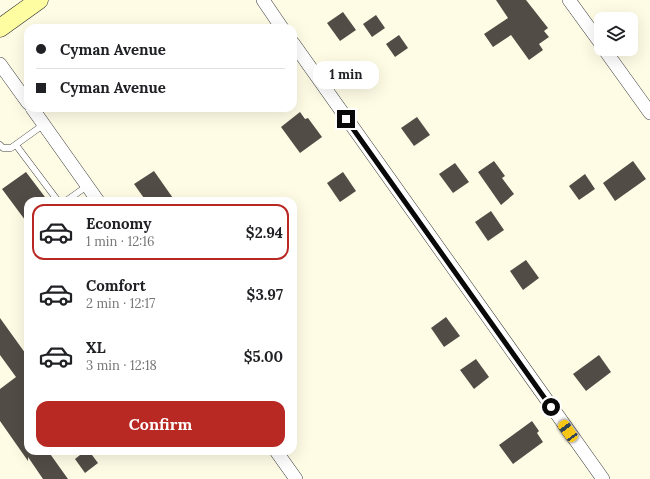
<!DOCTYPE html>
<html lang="en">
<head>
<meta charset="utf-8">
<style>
  body { margin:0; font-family:Lora,serif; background:#f6f6f6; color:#202124; height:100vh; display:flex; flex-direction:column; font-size:15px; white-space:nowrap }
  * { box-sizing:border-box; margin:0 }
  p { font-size:13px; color:#757577 }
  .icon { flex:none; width:22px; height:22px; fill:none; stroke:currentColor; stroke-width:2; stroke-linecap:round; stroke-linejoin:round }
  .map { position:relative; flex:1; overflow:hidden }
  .sheet { position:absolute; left:24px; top:197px; width:273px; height:258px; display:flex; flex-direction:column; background:#fff; border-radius:12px; box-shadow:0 4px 16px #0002 }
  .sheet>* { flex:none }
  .banner { position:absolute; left:24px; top:24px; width:273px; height:88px; border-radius:12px; box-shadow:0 4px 16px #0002; display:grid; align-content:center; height:88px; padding:0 12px; background:#fff }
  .controls { position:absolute; left:594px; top:12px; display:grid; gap:8px }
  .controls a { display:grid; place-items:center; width:44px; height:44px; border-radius:8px; background:#fff; box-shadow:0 4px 16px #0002; font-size:20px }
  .end { position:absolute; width:18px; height:18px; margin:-9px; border:5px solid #090909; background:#fff; box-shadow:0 0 0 2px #fff }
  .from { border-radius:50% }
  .bubble { position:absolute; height:28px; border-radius:12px; background:#fff; box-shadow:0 4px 16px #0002; font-size:13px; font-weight:700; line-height:28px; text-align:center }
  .car { position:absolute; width:12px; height:24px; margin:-12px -6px; border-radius:5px; box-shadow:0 0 3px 1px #0007; background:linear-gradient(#f5c518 24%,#345 0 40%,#f5c518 0 76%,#345 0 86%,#f5c518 0) }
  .banner b { display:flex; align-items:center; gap:14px; height:38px; font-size:15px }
  .banner b+b { border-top:1px solid #e0e0e0 }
  .banner i { width:10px; height:10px; background:#202124 }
  ul { padding:7px 0 0; list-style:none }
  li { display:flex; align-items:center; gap:12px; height:56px; margin:0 8px 6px; padding:0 4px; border:2px solid transparent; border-radius:12px }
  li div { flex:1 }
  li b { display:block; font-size:15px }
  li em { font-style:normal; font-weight:700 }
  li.on { border-color:#b82923 }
  li>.icon { width:36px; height:36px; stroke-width:1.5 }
  .primary-button { display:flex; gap:8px; margin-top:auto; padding:8px 12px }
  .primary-button a { flex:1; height:46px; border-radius:12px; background:#b82923; color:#fff; font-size:16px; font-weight:700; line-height:46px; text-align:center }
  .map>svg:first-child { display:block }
</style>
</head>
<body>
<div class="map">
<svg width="650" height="479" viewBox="0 0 650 479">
  <rect width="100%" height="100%" fill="#fffce6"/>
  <!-- building -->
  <g fill="#524c46">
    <polygon points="496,0 526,0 548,28 544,31 549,37 539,44 543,50 529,60 511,35 493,47 484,34 508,18"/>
    <polygon points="343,12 356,30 340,41 327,23"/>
    <polygon points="376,15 385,28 372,37 363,24"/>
    <polygon points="399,35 408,48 395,57 386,44"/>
    <polygon points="300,112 305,119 308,118 322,137 300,153 281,127"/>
    <polygon points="417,117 430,135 414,146 401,128"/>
    <polygon points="494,161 505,176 502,178 514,194 501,205 478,172"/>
    <polygon points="633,161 646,179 615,201 603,183"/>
    <polygon points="455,163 469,182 453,193 439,174"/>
    <polygon points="154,171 175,201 146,201 134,184"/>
    <polygon points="26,172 48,201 28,201 28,224 2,189"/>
    <polygon points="343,172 356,191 340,202 327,183"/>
    <polygon points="585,174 595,189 579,200 569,186"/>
    <polygon points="491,211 504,230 488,241 475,222"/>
    <polygon points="526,260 539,278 523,290 510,271"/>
    <polygon points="446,317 460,336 444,347 431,328"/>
    <polygon points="0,318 28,357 28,451 48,451 68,479 43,479 28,457 28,461 0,421 0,389 16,377 0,355"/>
    <polygon points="599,355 611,372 586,391 573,374"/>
    <polygon points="476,359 489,377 474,389 460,370"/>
    <polygon points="532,421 539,431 537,433 543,442 513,464 499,445"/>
    <polygon points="85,451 89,451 98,463 85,473 75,459"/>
  </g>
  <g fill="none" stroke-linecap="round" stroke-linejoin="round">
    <defs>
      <g id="service">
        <polyline points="0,145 3,148 11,148 43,125"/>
        <polyline points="16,145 58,201"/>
        <polyline points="66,201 87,186"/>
      </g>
      <g id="minor">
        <polyline points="263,0 282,28"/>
        <polyline points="569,0 601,44"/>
        <polyline points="293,43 603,479"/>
        <polyline points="604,49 650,113"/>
        <polyline points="0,64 28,103"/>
        <polyline points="32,108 98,201"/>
        <polyline points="276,451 296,479"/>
      </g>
      <polyline id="secondary" points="0,28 39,0"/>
    </defs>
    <!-- service casing -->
    <use href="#service" stroke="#3c3c3c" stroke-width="7"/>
    <!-- minor casing -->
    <use href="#minor" stroke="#3c3c3c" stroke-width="14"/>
    <!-- secondary casing -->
    <use href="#secondary" stroke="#2b2b2b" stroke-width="19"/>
    <!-- service -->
    <use href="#service" stroke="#fff" stroke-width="6"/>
    <!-- minor -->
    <use href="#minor" stroke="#fff" stroke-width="13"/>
    <!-- secondary -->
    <use href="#secondary" stroke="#fffda1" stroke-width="18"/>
  </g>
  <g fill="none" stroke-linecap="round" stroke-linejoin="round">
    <!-- route -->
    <polyline stroke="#090909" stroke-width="5" points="346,119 551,407"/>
  </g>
</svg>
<div class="controls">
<a><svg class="icon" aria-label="layers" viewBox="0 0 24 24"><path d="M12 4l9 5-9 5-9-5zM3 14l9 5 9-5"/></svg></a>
</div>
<i class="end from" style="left:551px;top:407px"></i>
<i class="end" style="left:346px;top:119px"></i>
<div class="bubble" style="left:313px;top:61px;width:66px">1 min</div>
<i class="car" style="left:568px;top:431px;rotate:324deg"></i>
<div class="banner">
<b><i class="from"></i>Cyman Avenue</b>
<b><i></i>Cyman Avenue</b>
</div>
<section class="sheet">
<ul>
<li class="on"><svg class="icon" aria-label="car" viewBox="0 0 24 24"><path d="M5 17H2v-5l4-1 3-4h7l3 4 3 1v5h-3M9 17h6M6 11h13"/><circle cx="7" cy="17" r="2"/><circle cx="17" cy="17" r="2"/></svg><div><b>Economy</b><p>1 min · 12:16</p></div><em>$2.94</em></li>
<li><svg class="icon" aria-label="car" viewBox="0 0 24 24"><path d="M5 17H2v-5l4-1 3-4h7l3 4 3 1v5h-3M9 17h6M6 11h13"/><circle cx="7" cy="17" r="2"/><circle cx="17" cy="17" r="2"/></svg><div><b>Comfort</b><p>2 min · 12:17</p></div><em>$3.97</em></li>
<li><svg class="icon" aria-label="car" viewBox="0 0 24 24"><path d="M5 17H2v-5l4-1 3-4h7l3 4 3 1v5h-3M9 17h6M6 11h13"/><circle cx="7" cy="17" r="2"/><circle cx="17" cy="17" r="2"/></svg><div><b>XL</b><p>3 min · 12:18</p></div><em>$5.00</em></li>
</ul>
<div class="primary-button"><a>Confirm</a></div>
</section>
</div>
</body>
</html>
